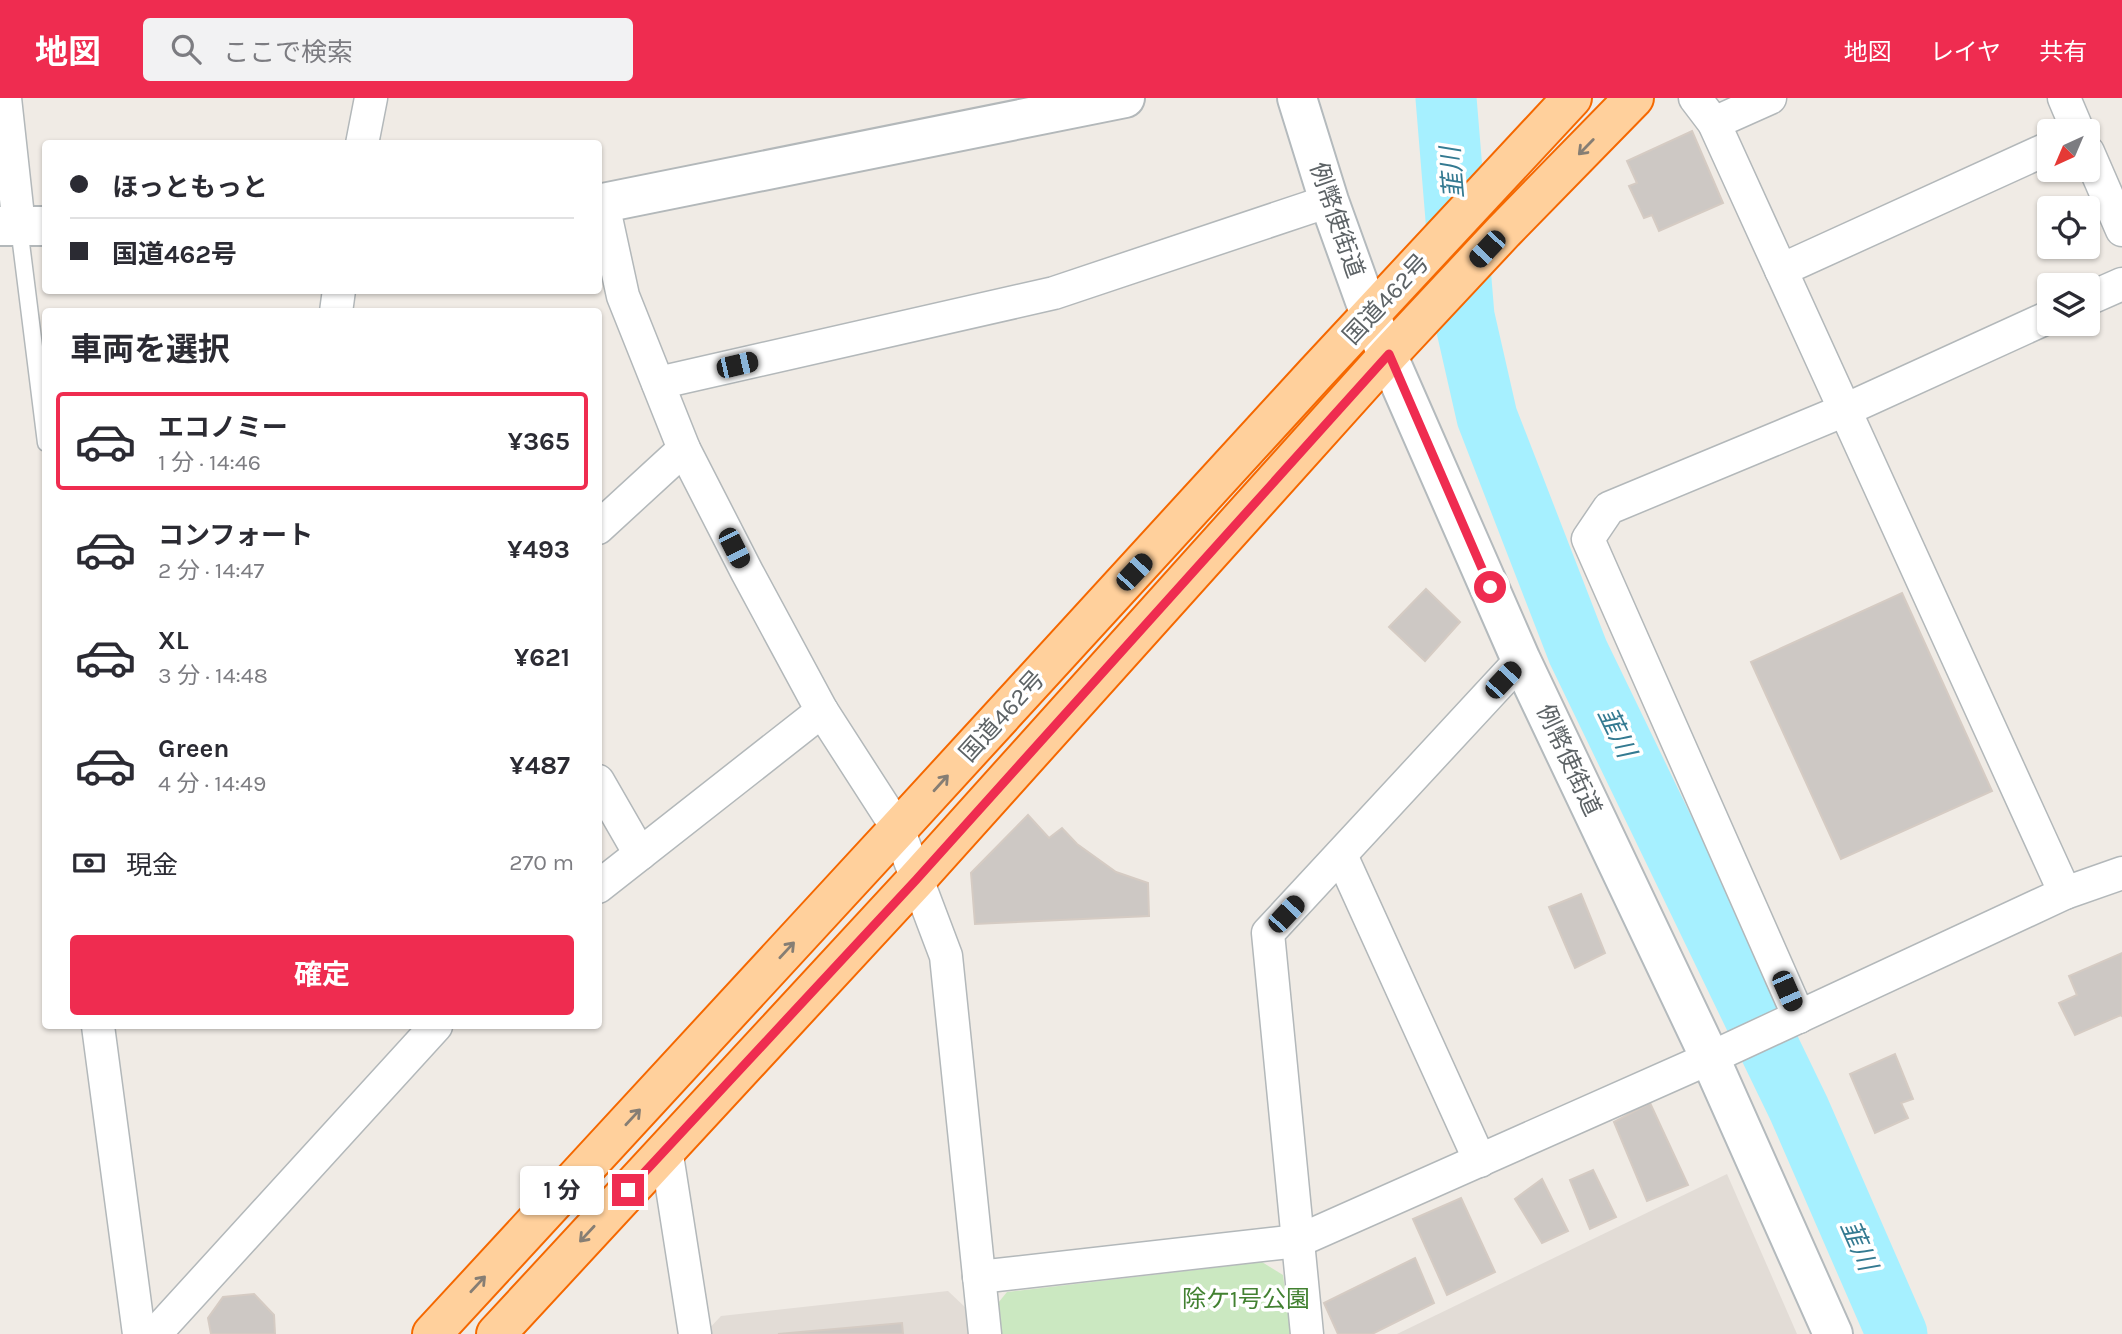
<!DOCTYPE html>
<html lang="ja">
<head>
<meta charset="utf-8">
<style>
  body { margin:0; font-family:Karla,"Noto Sans JP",sans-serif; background:#f2f2f3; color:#2b2b33; height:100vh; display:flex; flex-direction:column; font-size:26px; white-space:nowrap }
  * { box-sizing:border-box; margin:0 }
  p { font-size:23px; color:#7c7c81 }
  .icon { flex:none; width:38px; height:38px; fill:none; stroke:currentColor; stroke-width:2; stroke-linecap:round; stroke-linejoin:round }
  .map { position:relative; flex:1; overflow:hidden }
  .sheet { position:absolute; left:42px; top:210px; width:560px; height:721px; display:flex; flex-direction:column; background:#fff; border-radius:7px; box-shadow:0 2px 5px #0004 }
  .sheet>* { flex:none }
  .banner { position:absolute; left:42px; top:42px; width:560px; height:154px; border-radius:7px; box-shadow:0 2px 5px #0004; display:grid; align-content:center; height:154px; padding:0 28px; background:#fff }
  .needle { width:46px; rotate:224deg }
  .buttons { position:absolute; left:2037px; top:21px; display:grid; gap:14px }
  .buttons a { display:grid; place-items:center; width:63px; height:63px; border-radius:7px; background:#fff; box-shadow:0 2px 5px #0004; font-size:35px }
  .end { position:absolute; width:32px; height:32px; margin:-16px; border:9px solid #ef2c50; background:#fff; box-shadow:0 0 0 4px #fff }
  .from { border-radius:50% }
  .bubble { position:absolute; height:49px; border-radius:7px; background:#fff; box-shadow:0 2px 5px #0004; font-size:23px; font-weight:700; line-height:49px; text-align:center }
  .car { position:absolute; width:21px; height:42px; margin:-21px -10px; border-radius:9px; box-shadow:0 0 5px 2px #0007; background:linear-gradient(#222 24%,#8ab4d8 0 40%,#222 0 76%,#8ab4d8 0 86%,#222 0) }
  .banner b { display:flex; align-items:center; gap:24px; height:66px; font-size:26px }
  .banner b+b { border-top:2px solid #e1e1e2 }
  .banner i { width:18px; height:18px; background:#2b2b33 }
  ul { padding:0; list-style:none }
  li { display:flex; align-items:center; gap:21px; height:98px; margin:0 14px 10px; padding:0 14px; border:4px solid transparent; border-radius:7px }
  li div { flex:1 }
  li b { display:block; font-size:26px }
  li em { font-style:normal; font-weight:700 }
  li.active { border-color:#ef2c50 }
  li>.icon { width:63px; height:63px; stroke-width:1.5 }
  h2 { padding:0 28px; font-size:32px; line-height:84px }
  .pay { display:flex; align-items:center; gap:18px; height:77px; padding:0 28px; font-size:26px }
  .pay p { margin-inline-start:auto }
  .cta { display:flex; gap:14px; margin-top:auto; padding:14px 28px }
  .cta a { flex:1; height:80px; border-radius:7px; background:#ef2c50; color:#fff; font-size:28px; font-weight:700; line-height:80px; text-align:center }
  header { display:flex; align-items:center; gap:42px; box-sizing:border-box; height:98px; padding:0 35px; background:#ef2c50; color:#fff }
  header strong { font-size:33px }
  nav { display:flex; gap:38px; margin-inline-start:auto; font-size:24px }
  .search { width:490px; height:63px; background:#f2f2f3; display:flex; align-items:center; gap:18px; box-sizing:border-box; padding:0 24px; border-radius:7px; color:#7c7c81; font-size:26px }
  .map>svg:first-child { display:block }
</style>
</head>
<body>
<header>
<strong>地図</strong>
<div class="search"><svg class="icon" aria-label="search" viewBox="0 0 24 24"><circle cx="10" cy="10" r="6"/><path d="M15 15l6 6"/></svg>ここで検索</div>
<nav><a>地図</a><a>レイヤ</a><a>共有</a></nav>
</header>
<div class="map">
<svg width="2122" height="1236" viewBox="0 0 2122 1236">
  <rect width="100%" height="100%" fill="#f0ebe5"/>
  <!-- education -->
  <g fill="#e2dcd6">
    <polygon points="1727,1076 1797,1236 1397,1236"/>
    <polygon points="948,1193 966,1210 968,1236 704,1236 721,1218"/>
  </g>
  <!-- green -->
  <polygon fill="#cbe8c1" points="1262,1164 1283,1177 1291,1236 997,1236 994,1210 1007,1194"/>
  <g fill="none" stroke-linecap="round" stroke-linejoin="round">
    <!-- river -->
    <polyline stroke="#a6f0ff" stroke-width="61" points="1446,0 1464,218 1487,319 1578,554 1799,1011 1897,1236"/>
  </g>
  <!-- building -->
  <g fill="#cdc8c4" stroke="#d5cbc3" stroke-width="2">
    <polygon points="1692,33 1723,105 1659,133 1652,117 1644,120 1629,88 1637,85 1627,63"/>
    <polygon points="1426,491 1460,524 1425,563 1389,529"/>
    <polygon points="1902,495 1992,693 1841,761 1751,564"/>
    <polygon points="1028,717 1049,740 1062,730 1077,746 1116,774 1148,785 1149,818 975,826 971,775"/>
    <polygon points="1581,796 1605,855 1575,870 1549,809"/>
    <polygon points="2122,855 2122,918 2121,917 2075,937 2059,905 2077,897 2069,878"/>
    <polygon points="1895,956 1913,1001 1901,1005 1908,1020 1875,1035 1850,976"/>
    <polygon points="1650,1005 1688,1087 1647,1103 1614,1024"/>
    <polygon points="1593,1072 1616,1119 1590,1131 1570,1082"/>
    <polygon points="1542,1081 1568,1133 1542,1145 1515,1101"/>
    <polygon points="1461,1100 1495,1174 1447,1197 1413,1121"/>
    <polygon points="1415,1160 1434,1205 1372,1236 1338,1236 1324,1205"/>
    <polygon points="254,1196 274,1217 275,1236 211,1236 208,1220 223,1199"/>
    <polygon points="902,1225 903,1236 778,1236"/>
  </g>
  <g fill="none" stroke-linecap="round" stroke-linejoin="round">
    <defs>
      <polyline id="service" points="19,129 46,345"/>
      <g id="minor">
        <polyline points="5,0 19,128"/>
        <polyline points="1695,0 1714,25 2065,795"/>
        <polyline points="2064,0 2078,33"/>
        <polyline points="1714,25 1770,0"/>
        <polyline points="362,46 371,0"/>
        <polyline points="2088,54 2122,132"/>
        <polyline points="603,106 623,198 684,351 747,474 822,613 898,731 946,858 985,1236"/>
        <polyline points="1781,172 2049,50"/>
        <polyline points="2088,201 2122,186"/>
        <polyline points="336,214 339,192"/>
        <polyline points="658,285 1054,195 1329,103"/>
        <polyline points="598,430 684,351"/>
        <polyline points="598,683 640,756"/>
        <polyline points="1341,757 1480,1063"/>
        <polyline points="598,789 822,613"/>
        <polyline points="1799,919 1588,441 1609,410 1845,312 2049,219"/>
        <polyline points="98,928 139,1236"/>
        <polyline points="666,1051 695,1236"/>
        <polyline points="979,1179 1298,1143 1710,960 2065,795 2122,775"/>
        <polyline points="155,1236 436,928"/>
        <polyline points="1307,1236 1268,835 1521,562"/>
      </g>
      <g id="tertiary">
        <polyline points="598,106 1125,0"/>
        <polyline points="0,128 46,128"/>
      </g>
      <polyline id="secondary" points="1297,0 1329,103 1370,217 1521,562 1710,960 1833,1236"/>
      <g id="trunk">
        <polyline points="432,1236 898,731 1315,276 1572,0"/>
        <polyline points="496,1236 916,782 1389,256 1504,133 1634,0"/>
      </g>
    </defs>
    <!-- service casing -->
    <use href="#service" stroke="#b3b8ba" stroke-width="19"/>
    <!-- minor casing -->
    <use href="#minor" stroke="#b3b8ba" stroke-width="35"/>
    <!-- tertiary casing -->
    <use href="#tertiary" stroke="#b3b8ba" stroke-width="42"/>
    <!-- secondary casing -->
    <use href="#secondary" stroke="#b4babd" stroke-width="42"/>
    <!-- trunk casing -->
    <use href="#trunk" stroke="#f56800" stroke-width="42"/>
    <!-- service -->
    <use href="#service" stroke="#fff" stroke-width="16"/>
    <!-- minor -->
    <use href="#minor" stroke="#fff" stroke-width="32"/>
    <!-- tertiary -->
    <use href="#tertiary" stroke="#fff" stroke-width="38"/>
    <!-- secondary -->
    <use href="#secondary" stroke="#fff" stroke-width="38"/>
    <!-- trunk -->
    <use href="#trunk" stroke="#ffd09c" stroke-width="38"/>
  </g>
  <!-- one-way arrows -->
  <defs><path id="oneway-shaft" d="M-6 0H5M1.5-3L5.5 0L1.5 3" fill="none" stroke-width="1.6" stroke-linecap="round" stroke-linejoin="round" transform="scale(1.75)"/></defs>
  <g stroke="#867e74">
    <use href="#oneway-shaft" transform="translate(1586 49) rotate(134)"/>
    <use href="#oneway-shaft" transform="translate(941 685) rotate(-48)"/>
    <use href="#oneway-shaft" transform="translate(787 852) rotate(-47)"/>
    <use href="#oneway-shaft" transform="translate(633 1019) rotate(-47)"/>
    <use href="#oneway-shaft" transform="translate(587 1136) rotate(133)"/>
    <use href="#oneway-shaft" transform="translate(478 1186) rotate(-47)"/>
  </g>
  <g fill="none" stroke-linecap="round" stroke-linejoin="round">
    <!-- route -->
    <polyline stroke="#ef2c50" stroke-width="9" points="628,1092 916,782 1389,256 1490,489"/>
  </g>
  <g text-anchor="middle" stroke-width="7" stroke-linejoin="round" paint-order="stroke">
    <!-- street labels -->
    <g font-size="24" fill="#5d6366" stroke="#fff">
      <text transform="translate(1337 122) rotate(71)" y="8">例幣使街道</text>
      <text transform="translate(1386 201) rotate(-47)" y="8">国道462号</text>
      <text transform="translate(1002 618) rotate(-48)" y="8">国道462号</text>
      <text transform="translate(1569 662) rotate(65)" y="8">例幣使街道</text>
    </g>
    <!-- park labels -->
    <g font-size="24" fill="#428131" stroke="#fff">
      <text x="1246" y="1209">除ケ1号公園</text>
    </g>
    <!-- water labels -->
    <g font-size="26" font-style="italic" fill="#347a91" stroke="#fff">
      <text transform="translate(1452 75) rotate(-95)" y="9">韮川</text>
      <text transform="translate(1617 634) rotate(64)" y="9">韮川</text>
      <text transform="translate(1859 1147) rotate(66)" y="9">韮川</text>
    </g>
  </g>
</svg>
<div class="buttons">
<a><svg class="needle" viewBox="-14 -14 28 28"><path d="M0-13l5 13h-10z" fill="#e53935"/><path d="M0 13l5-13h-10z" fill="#7c7c81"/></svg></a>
<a><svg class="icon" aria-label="locate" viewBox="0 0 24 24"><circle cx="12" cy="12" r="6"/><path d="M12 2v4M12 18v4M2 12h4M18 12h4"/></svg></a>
<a><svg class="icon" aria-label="layers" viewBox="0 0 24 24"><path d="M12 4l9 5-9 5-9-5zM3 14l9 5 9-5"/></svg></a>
</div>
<i class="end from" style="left:1490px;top:489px"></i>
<i class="end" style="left:628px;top:1092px"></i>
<div class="bubble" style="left:520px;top:1068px;width:84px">1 分</div>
<i class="car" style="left:1487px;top:151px;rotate:223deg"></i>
<i class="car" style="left:737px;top:267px;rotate:77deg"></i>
<i class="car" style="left:734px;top:450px;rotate:153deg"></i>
<i class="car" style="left:1134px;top:474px;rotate:43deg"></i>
<i class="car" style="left:1503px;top:582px;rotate:43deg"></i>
<i class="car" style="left:1286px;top:816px;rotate:43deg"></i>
<i class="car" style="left:1787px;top:893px;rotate:156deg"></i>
<div class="banner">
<b><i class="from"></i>ほっともっと</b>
<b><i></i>国道462号</b>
</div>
<section class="sheet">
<h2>車両を選択</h2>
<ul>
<li class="active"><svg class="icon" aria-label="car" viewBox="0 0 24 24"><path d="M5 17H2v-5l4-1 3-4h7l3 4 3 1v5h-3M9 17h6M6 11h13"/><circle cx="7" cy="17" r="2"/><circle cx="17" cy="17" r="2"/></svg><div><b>エコノミー</b><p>1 分 · 14:46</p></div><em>¥365</em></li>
<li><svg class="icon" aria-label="car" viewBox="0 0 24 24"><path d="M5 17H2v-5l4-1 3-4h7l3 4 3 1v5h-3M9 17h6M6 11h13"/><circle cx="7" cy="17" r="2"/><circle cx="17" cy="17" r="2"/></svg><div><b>コンフォート</b><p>2 分 · 14:47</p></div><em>¥493</em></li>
<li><svg class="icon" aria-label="car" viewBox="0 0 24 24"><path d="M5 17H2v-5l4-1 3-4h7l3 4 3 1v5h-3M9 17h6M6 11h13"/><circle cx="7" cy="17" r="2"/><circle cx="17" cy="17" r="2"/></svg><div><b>XL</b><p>3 分 · 14:48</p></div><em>¥621</em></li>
<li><svg class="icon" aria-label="car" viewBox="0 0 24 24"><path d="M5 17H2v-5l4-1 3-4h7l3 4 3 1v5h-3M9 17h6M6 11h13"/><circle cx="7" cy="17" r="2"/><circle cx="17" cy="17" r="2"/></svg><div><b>Green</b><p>4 分 · 14:49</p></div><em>¥487</em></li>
</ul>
<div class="pay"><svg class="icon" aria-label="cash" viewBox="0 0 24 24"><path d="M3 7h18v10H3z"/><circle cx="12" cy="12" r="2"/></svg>現金<p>270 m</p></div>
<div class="cta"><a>確定</a></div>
</section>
</div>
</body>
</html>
